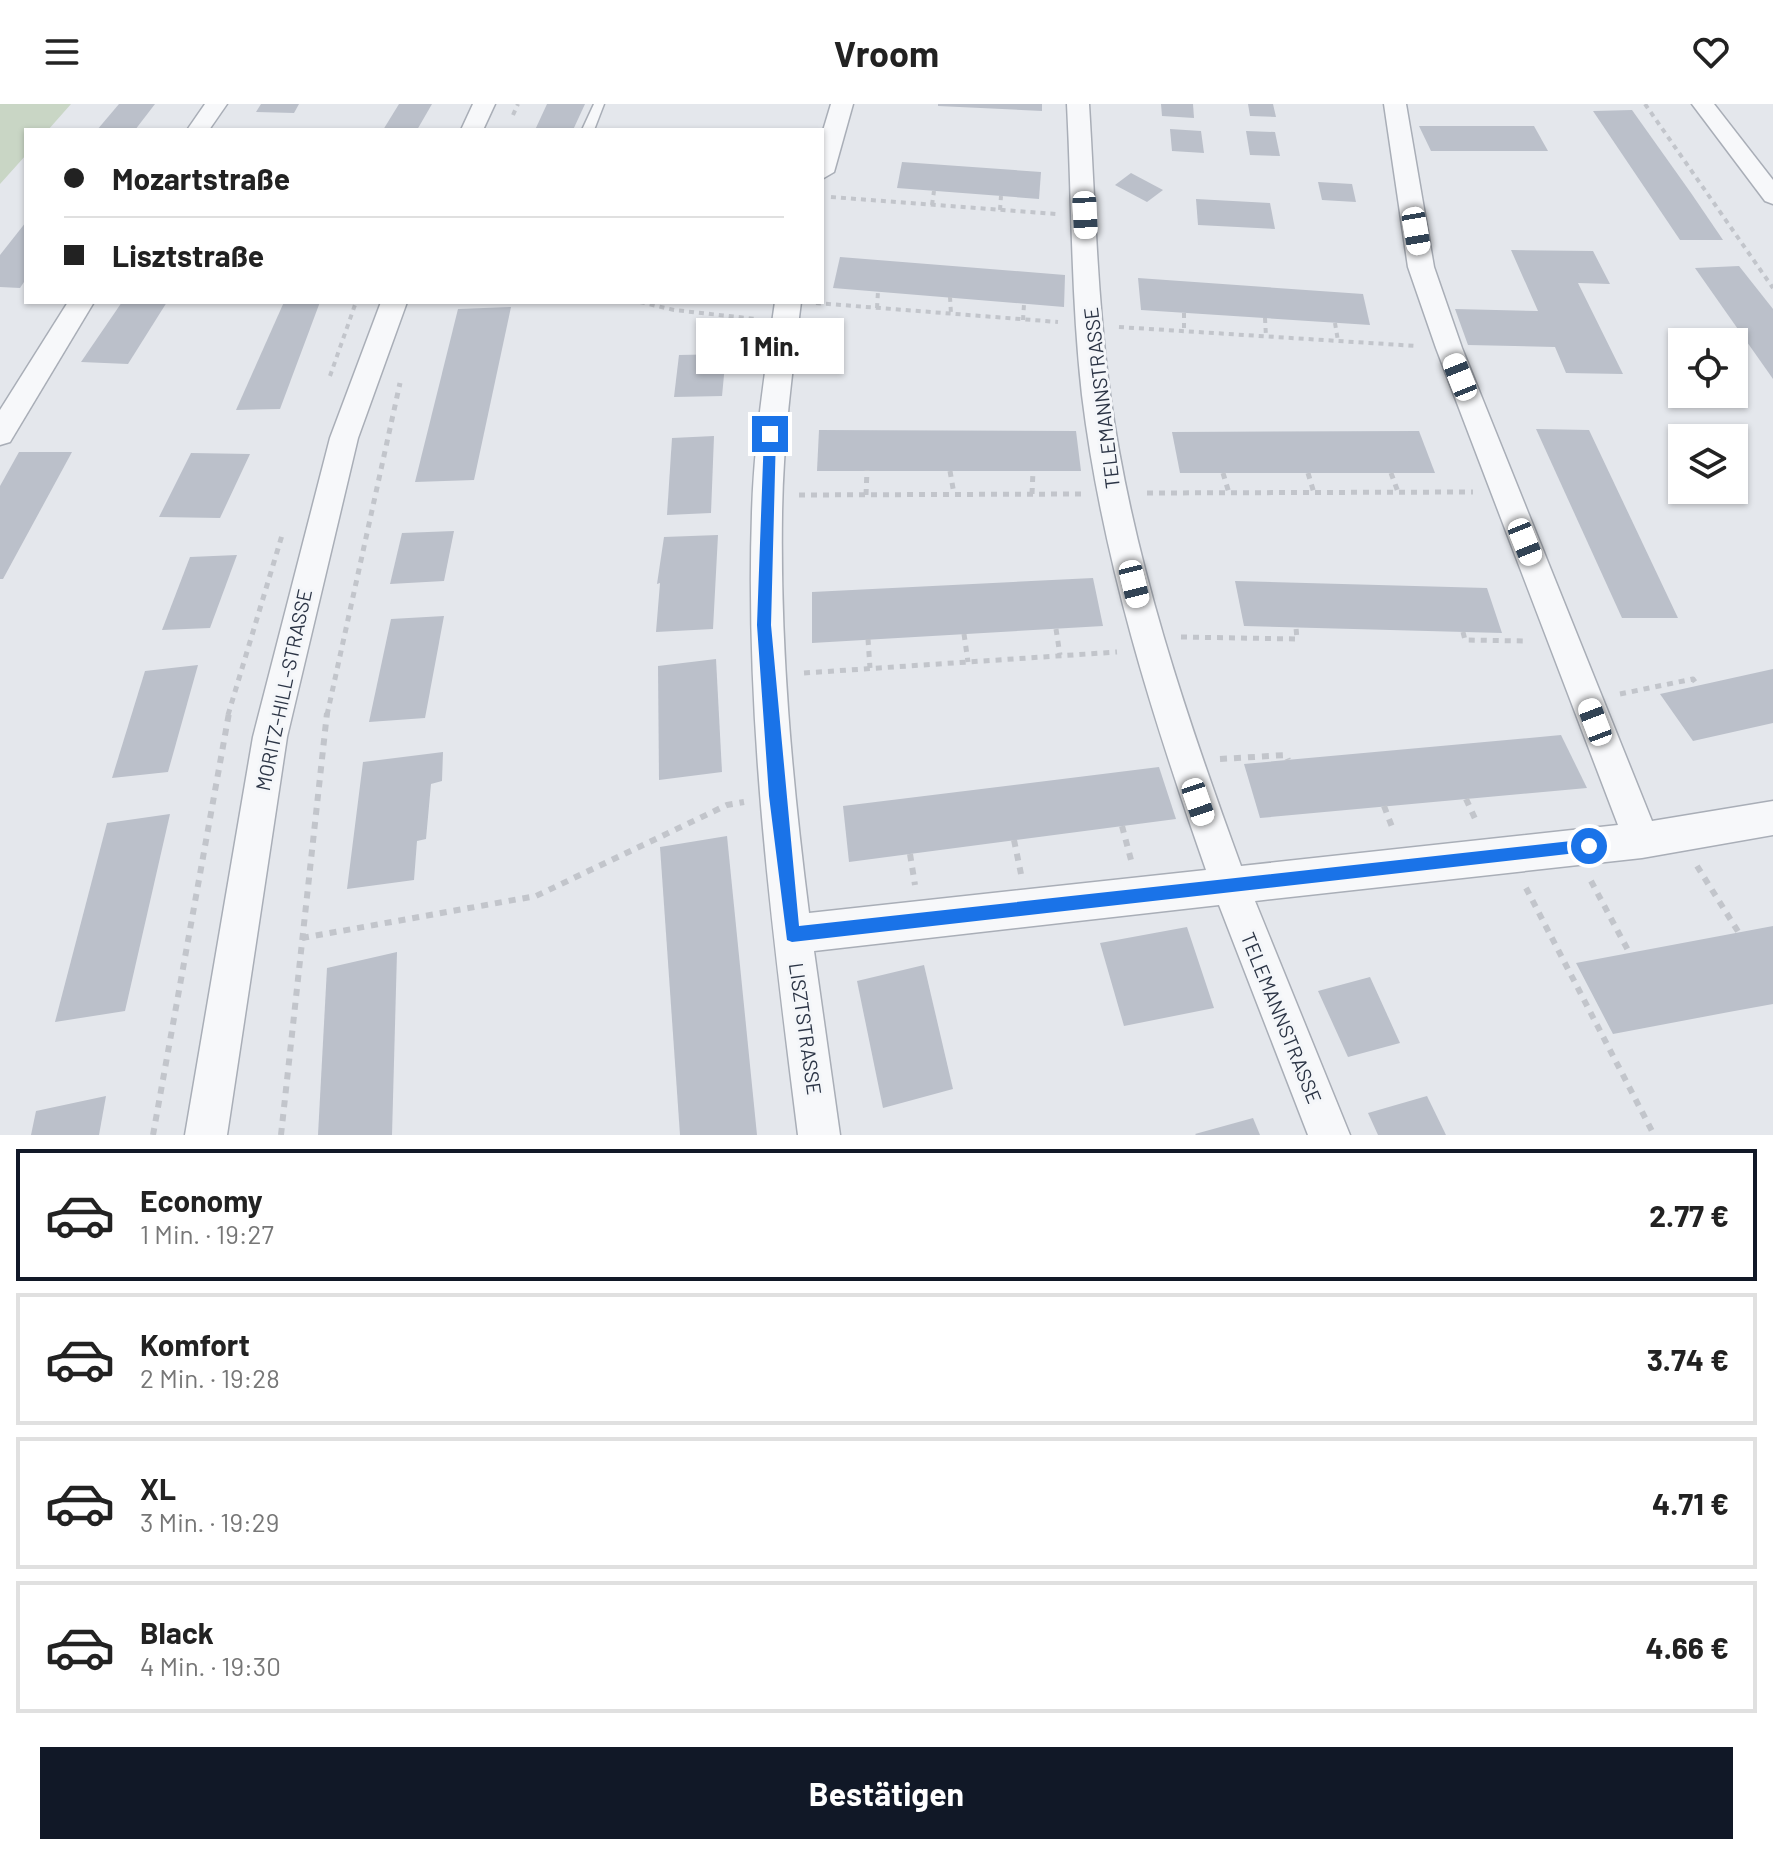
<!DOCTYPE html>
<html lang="de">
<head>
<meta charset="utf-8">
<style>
  body { margin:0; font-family:Barlow,sans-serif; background:#f2f2f2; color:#222; height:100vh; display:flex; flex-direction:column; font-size:30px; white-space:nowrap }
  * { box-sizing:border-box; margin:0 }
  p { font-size:26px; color:#767676 }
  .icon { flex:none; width:44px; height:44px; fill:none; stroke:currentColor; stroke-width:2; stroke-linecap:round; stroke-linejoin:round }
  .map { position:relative; height:1031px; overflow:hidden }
  .sheet { display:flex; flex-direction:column; background:#fff; flex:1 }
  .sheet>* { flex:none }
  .banner { position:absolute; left:24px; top:24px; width:800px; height:176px; border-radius:0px; box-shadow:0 2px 6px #0004; display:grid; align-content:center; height:176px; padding:0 40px; background:#fff }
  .controls { position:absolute; left:1668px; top:224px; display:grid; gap:16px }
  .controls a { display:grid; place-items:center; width:80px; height:80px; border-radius:0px; background:#fff; box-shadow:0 2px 6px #0004; font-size:40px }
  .end { position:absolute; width:36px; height:36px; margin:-18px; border:10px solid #1a73e8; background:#fff; box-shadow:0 0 0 4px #fff }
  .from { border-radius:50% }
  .bubble { position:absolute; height:56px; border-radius:0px; background:#fff; box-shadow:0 2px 6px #0004; font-size:26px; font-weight:700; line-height:56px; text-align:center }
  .car { position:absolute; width:24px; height:48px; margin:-24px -12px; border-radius:10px; box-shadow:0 0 6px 2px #0007; background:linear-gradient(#fff 24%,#345 0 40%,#fff 0 76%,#345 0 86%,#fff 0) }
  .banner b { display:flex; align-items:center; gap:28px; height:76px; font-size:30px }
  .banner b+b { border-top:2px solid #e0e0e0 }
  .banner i { width:20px; height:20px; background:#222 }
  ul { padding:14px 0 0; list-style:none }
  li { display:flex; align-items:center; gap:24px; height:132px; margin:0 16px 12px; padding:0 24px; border:4px solid #e0e0e0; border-radius:0px }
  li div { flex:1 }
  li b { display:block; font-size:30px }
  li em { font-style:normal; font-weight:700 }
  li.current { border-color:#111827 }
  li>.icon { width:72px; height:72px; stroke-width:1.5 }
  .action { display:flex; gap:16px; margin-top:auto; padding:16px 40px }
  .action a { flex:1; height:92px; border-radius:0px; background:#111827; color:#fff; font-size:32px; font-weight:700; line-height:92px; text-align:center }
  header { display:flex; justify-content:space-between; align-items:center; height:104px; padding:0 40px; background:#fff; font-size:36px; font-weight:700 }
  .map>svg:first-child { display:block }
</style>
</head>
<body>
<header><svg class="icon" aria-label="menu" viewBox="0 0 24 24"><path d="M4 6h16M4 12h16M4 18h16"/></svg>Vroom<svg class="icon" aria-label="heart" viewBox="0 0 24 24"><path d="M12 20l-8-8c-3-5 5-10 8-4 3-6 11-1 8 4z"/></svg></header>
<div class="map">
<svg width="1773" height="1031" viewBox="0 0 1773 1031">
  <rect width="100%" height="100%" fill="#e4e7ec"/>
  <!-- green -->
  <polygon fill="#c9d6c5" points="0,0 71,0 48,26 26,26 26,51 0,80"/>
  <!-- building -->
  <g fill="#bbc0ca">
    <polygon points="119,0 155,0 135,26 97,26"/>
    <polygon points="261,0 299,0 294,9 256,8"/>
    <polygon points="399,0 432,0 417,26 383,26"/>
    <polygon points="547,0 585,0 573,26 535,26"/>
    <polygon points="938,0 1042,0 1042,7 938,2"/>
    <polygon points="1161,0 1193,0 1194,14 1162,12"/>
    <polygon points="1248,0 1273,0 1276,13 1250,12"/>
    <polygon points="1632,6 1691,89 1723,136 1680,136 1593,7"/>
    <polygon points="1419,22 1534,22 1548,47 1431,47"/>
    <polygon points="1170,25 1201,27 1204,49 1172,47"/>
    <polygon points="1246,27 1275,28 1280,52 1250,51"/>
    <polygon points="902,58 1041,68 1039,95 897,84"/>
    <polygon points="1131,69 1163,86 1147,98 1115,81"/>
    <polygon points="1318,78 1352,80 1356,98 1322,96"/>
    <polygon points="1196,95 1270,99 1275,125 1198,121"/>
    <polygon points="26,118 26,175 20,184 0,183 0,151"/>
    <polygon points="1511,146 1593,147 1610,180 1578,179 1623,270 1566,269 1555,243 1468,241 1455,205 1538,207"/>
    <polygon points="840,153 1065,171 1064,203 833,184"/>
    <polygon points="1739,162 1773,205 1773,275 1695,164"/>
    <polygon points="1138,174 1363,190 1370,221 1141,206"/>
    <polygon points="122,198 167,198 128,260 81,258"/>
    <polygon points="284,198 320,198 280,305 236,306"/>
    <polygon points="511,203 474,376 415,378 458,205"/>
    <polygon points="726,250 722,292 674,293 679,251"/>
    <polygon points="1536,325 1589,326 1678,514 1622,514"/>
    <polygon points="819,326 1076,327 1081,367 817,367"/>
    <polygon points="1419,327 1435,369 1180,369 1172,328"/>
    <polygon points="714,332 711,409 667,411 672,334"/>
    <polygon points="19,348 72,348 3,475 0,475 0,382"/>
    <polygon points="191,349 250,350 220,414 159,413"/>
    <polygon points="454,427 444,477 390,480 402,429"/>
    <polygon points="718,431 713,525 656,528 660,479 657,480 664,433"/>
    <polygon points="237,451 210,524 162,526 190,453"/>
    <polygon points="1093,474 1103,522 812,539 812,488"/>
    <polygon points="1235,477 1487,484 1502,529 1244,522"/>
    <polygon points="444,512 425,614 369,618 391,515"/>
    <polygon points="716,555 722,668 659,676 658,562"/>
    <polygon points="198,561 168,668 112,674 145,567"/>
    <polygon points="1773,565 1773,619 1693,637 1660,590"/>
    <polygon points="1561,631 1587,684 1260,714 1244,660"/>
    <polygon points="443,648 442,677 431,680 426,735 417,737 414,776 347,785 363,658"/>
    <polygon points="1159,663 1176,715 849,758 843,702"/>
    <polygon points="170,710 125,907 55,918 107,719"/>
    <polygon points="727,732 757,1031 680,1031 660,743"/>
    <polygon points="1773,822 1773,900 1729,908 1613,930 1576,859"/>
    <polygon points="1187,823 1214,904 1124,922 1100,839"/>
    <polygon points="397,848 392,1031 318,1031 327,864"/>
    <polygon points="924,861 953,985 883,1004 857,877"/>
    <polygon points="1370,873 1400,939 1348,953 1318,887"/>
    <polygon points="106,992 99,1031 31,1031 36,1007"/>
    <polygon points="1427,992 1446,1031 1378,1031 1368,1009"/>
    <polygon points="1253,1014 1260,1031 1196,1031 1195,1030"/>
  </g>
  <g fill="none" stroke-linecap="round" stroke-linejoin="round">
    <defs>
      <polygon id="service" points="594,0 604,0 594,26 582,26"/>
      <g id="minor">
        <polygon points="205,0 227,0 209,26 187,26"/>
        <polygon points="473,0 495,0 483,26 461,26"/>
        <polygon points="831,0 853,0 834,68 822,75 822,30"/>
        <path d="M1067,0H1089C1095,97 1097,194 1110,290C1132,452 1185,609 1241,762L1618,721L1436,244L1408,163L1384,0H1406L1434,163L1462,244L1652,717L1773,697V731L1642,754L1255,797L1350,1031H1308L1219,801L814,847L840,1031H798C772,824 745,618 752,409C754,338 765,268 775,198H801C792,268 783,339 782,410C780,544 792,676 809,809L1206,766C1152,612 1102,454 1082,291C1071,194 1072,97 1067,0Z"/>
        <polygon points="1692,0 1714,0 1773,76 1773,100 1765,97"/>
        <polygon points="68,198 94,198 10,338 0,341 0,306"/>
        <polygon points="381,198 407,198 358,334 287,633 227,1031 185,1031 253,633 330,334"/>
      </g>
    </defs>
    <!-- service casing -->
    <use href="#service" stroke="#a9aeb7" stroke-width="3"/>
    <!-- minor casing -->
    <use href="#minor" stroke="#a9aeb7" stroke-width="3"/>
    <!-- path-far2 -->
    <g stroke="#c2c5cb" stroke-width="4" stroke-dasharray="5 5" stroke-linecap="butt">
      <polyline points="1645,0 1773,184"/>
      <polyline points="513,11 518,0"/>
      <polyline points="831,93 1056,110"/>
      <polyline points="932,101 934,87"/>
      <polyline points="1000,106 1001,92"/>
      <polyline points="950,193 951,210"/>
      <polyline points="640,198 674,206 756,215"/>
      <polyline points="816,199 1058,218"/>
      <polyline points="877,204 878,187"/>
      <polyline points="1184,209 1184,227"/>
      <polyline points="1265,214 1266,233"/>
      <polyline points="1023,216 1024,200"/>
      <polyline points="1335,219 1338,237"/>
      <polyline points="1119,223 1417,242"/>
      <polyline points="330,272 356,198"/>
    </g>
    <!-- path-far1 -->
    <g stroke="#c2c5cb" stroke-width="5" stroke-dasharray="6 6" stroke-linecap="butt">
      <polyline points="950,367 954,390"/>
      <polyline points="1223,369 1229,389"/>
      <polyline points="1308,369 1314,389"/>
      <polyline points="1391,369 1398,388"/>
      <polyline points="1147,389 1473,388"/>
      <polyline points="1032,390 1033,367"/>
      <polyline points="799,391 1081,390"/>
      <polyline points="866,391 867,366"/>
      <polyline points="1056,525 1060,551"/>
      <polyline points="1463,528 1465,536 1528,537"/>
      <polyline points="964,530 968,558"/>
      <polyline points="1181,533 1297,535 1296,524"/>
      <polyline points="868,535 870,564"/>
      <polyline points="804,569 1117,548"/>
      <polyline points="1620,590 1693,575 1698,582"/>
      <polyline points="228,611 283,428"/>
      <polyline points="327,611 400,279"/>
    </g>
    <!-- path -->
    <g stroke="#c2c5cb" stroke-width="6" stroke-dasharray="7 7" stroke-linecap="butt">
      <polyline points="1220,655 1286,651 1288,656"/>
      <polyline points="1466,695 1477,719"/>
      <polyline points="1384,702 1394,728"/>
      <polyline points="1122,722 1131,756"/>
      <polyline points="1014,736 1021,770"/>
      <polyline points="910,750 915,781"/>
      <polyline points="1697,762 1739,829"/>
      <polyline points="1591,777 1630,850"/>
      <polyline points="1526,784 1654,1031"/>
      <polyline points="302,834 536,792 727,701 744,698"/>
      <polyline points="153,1031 229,609"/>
      <polyline points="281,1031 327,609"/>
    </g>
    <!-- service -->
    <use href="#service" fill="#f7f8fa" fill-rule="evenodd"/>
    <!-- minor -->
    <use href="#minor" fill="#f7f8fa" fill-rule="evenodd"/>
  </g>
  <!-- route -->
  <polygon fill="#1a73e8" points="770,325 776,330 771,521 799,822 1589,735 1594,737 1594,747 792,838 787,836 769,692 757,521 764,330"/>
  <g text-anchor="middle" stroke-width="6" stroke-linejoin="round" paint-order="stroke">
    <!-- street labels -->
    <g font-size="20" fill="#2b3445" stroke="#f4f6f9">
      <text transform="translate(1102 294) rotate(-97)" y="7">TELEMANNSTRASSE</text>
      <text transform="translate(284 586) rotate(-78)" y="7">MORITZ-HILL-STRASSE</text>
      <text transform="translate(1281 914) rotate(68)" y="7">TELEMANNSTRASSE</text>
      <text transform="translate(805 925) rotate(82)" y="7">LISZTSTRASSE</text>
    </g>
  </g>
</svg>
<div class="controls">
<a><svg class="icon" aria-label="locate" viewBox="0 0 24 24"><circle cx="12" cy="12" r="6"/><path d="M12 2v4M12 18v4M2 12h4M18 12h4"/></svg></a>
<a><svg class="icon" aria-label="layers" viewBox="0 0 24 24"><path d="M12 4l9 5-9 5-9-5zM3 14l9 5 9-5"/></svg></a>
</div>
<i class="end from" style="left:1589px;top:742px"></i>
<i class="end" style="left:770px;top:330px"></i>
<div class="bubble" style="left:696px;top:214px;width:148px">1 Min.</div>
<i class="car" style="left:1085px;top:111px;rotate:177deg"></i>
<i class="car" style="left:1416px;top:127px;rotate:170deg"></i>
<i class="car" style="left:1460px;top:273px;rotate:338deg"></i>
<i class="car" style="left:1525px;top:438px;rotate:158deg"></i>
<i class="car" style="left:1134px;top:480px;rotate:166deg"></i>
<i class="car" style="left:1595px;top:618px;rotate:339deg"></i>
<i class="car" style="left:1198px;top:698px;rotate:161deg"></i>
<div class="banner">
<b><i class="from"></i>Mozartstraße</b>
<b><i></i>Lisztstraße</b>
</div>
</div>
<section class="sheet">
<ul>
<li class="current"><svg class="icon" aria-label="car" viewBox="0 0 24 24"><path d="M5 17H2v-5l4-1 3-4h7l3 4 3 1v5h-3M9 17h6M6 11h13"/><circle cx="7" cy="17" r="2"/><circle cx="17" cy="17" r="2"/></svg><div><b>Economy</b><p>1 Min. · 19:27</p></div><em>2.77 €</em></li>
<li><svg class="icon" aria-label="car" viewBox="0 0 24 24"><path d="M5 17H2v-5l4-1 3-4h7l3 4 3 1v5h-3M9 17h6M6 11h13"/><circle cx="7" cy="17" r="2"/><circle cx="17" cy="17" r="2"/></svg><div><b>Komfort</b><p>2 Min. · 19:28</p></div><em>3.74 €</em></li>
<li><svg class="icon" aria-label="car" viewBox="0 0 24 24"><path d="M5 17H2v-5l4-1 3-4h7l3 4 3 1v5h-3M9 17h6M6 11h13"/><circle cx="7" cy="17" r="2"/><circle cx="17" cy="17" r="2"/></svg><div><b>XL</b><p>3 Min. · 19:29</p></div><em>4.71 €</em></li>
<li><svg class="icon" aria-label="car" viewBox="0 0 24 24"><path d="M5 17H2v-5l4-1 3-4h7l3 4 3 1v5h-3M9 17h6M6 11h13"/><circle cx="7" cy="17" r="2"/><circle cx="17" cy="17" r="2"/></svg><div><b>Black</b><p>4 Min. · 19:30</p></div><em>4.66 €</em></li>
</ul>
<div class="action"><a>Bestätigen</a></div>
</section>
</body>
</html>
